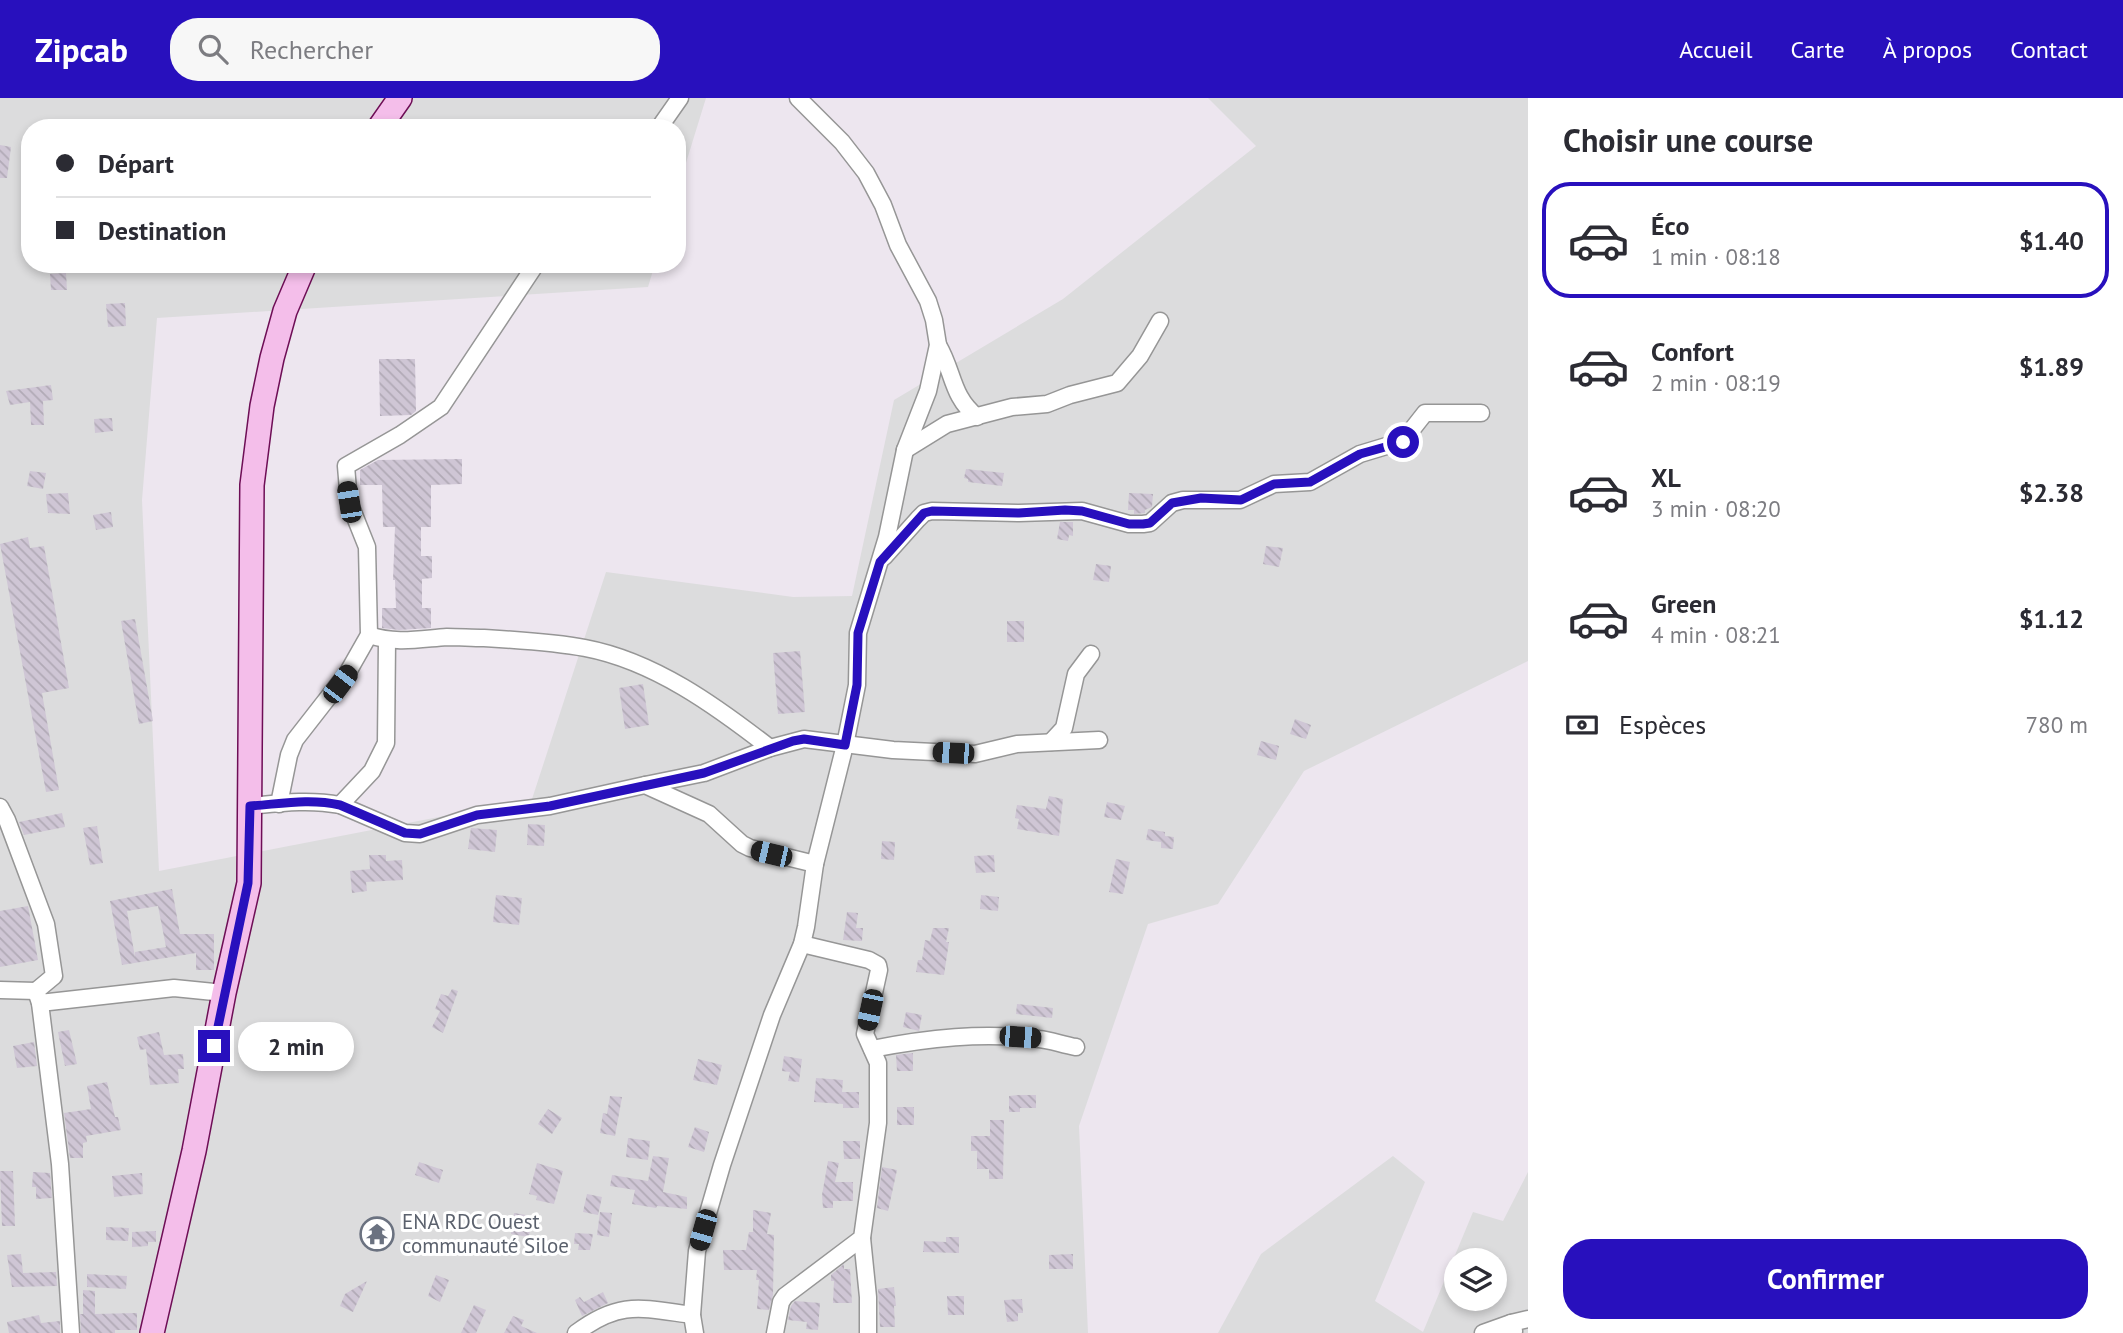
<!DOCTYPE html>
<html lang="fr">
<head>
<meta charset="utf-8">
<style>
  body { margin:0; font-family:"PT Sans",sans-serif; background:#f7f7f7; color:#2b2b33; height:100vh; display:flex; flex-direction:column; font-size:26px; white-space:nowrap }
  * { box-sizing:border-box; margin:0 }
  p { font-size:23px; color:#7c7c81 }
  .icon { flex:none; width:38px; height:38px; fill:none; stroke:currentColor; stroke-width:2; stroke-linecap:round; stroke-linejoin:round }
  .map { position:relative; flex:1; overflow:hidden }
  .drawer { display:flex; flex-direction:column; background:#fff; width:595px }
  .drawer>* { flex:none }
  .guide { position:absolute; left:21px; top:21px; width:665px; height:154px; border-radius:28px; box-shadow:0 4px 10px #0003; display:grid; align-content:center; height:154px; padding:0 35px; background:#fff }
  .buttons { position:absolute; left:1444px; top:1150px; display:grid; gap:14px }
  .buttons a { display:grid; place-items:center; width:63px; height:63px; border-radius:50%; background:#fff; box-shadow:0 4px 10px #0003; font-size:35px }
  .end { position:absolute; width:32px; height:32px; margin:-16px; border:9px solid #2810bd; background:#fff; box-shadow:0 0 0 4px #fff }
  .from { border-radius:50% }
  .bubble { position:absolute; height:49px; border-radius:24px; background:#fff; box-shadow:0 4px 10px #0003; font-size:23px; font-weight:700; line-height:49px; text-align:center }
  .car { position:absolute; width:21px; height:42px; margin:-21px -10px; border-radius:9px; box-shadow:0 0 5px 2px #0007; background:linear-gradient(#222 24%,#8ab4d8 0 40%,#222 0 76%,#8ab4d8 0 86%,#222 0) }
  .guide b { display:flex; align-items:center; gap:24px; height:66px; font-size:26px }
  .guide b+b { border-top:2px solid #e1e1e2 }
  .guide i { width:18px; height:18px; background:#2b2b33 }
  ul { padding:0; list-style:none }
  li { display:flex; align-items:center; gap:21px; height:116px; margin:0 14px 10px; padding:0 21px; border:4px solid transparent; border-radius:28px }
  li div { flex:1 }
  li b { display:block; font-size:26px }
  li em { font-style:normal; font-weight:700 }
  li.selected { border-color:#2810bd }
  li>.icon { width:63px; height:63px; stroke-width:1.5 }
  h2 { padding:0 35px; font-size:32px; line-height:84px }
  .pay { display:flex; align-items:center; gap:18px; height:77px; padding:0 35px; font-size:26px }
  .pay p { margin-inline-start:auto }
  .primary-button { display:flex; gap:14px; margin-top:auto; padding:14px 35px }
  .primary-button a { flex:1; height:80px; border-radius:28px; background:#2810bd; color:#fff; font-size:28px; font-weight:700; line-height:80px; text-align:center }
  header { display:flex; align-items:center; gap:42px; box-sizing:border-box; height:98px; padding:0 35px; background:#2810bd; color:#fff }
  header strong { font-size:33px }
  nav { display:flex; gap:38px; margin-inline-start:auto; font-size:24px }
  .search { width:490px; height:63px; background:#f7f7f7; display:flex; align-items:center; gap:18px; box-sizing:border-box; padding:0 24px; border-radius:28px; color:#7c7c81; font-size:26px }
  main { display:flex; flex:1; min-height:0 }
  .map>svg:first-child { display:block }
</style>
</head>
<body>
<header>
<strong>Zipcab</strong>
<div class="search"><svg class="icon" aria-label="search" viewBox="0 0 24 24"><circle cx="10" cy="10" r="6"/><path d="M15 15l6 6"/></svg>Rechercher</div>
<nav><a>Accueil</a><a>Carte</a><a>À propos</a><a>Contact</a></nav>
</header>
<main>
<div class="map">
<svg width="1528" height="1235" viewBox="0 0 1528 1235">
  <defs>
    <pattern id="building-back-hatch" width="6" height="6" patternUnits="userSpaceOnUse" patternTransform="scale(1.75)"><rect width="6" height="6" fill="#cfc6d5"/><path d="M-1 5l2 2M0 0l6 6M5-1l2 2" fill="none" stroke="#b1aab6"/></pattern>
  </defs>
  <rect width="100%" height="100%" fill="#ede6ef"/>
  <!-- residential -->
  <g fill="#dcdcdd" fill-rule="evenodd">
    <polygon points="0,0 706,0 677,94 677,30 30,30 30,166 655,166 648,189 157,220 142,402 159,773 532,701 606,474 793,499 852,498 894,302 1063,201 1256,48 1208,0 1528,0 1528,563 1304,673 1218,806 1148,826 1079,1028 1088,1235 0,1235"/>
    <path d="M1393,1058L1425,1084L1375,1203L1423,1234L1473,1114L1503,1123L1528,1074V1235H1218L1261,1156ZM1456,1162H1494V1200H1456Z"/>
  </g>
  <!-- building -->
  <g fill="url(#building-back-hatch)" fill-rule="evenodd">
    <polygon points="0,47 11,49 7,80 0,80"/>
    <polygon points="66,175 67,192 51,192 50,176"/>
    <polygon points="125,205 126,228 108,229 106,206"/>
    <polygon points="379,261 415,261 416,313 411,317 380,318"/>
    <polygon points="51,287 53,302 43,303 44,327 31,327 30,304 10,307 6,293"/>
    <polygon points="112,320 113,333 95,335 94,321"/>
    <polygon points="462,361 462,386 431,387 431,429 421,429 421,458 432,458 432,480 422,481 422,510 431,510 431,530 399,532 382,530 382,510 396,510 395,482 393,482 395,429 383,429 382,387 360,387 360,372 378,362"/>
    <polygon points="966,371 1004,375 1002,388 968,384 968,381 964,380"/>
    <polygon points="30,373 46,375 43,391 27,388"/>
    <polygon points="68,395 70,416 48,415 46,396"/>
    <polygon points="1129,395 1153,396 1152,409 1145,412 1145,415 1134,416 1134,412 1128,412"/>
    <polygon points="111,414 113,429 96,432 93,417"/>
    <polygon points="1060,424 1073,424 1073,438 1069,437 1068,443 1057,441"/>
    <polygon points="28,439 30,450 44,448 69,590 42,595 59,692 46,694 0,446"/>
    <polygon points="1266,448 1283,450 1279,469 1263,466"/>
    <polygon points="1096,466 1111,468 1109,484 1093,482"/>
    <polygon points="135,521 153,623 139,626 121,523"/>
    <rect x="1007" y="523" width="17" height="21"/>
    <polygon points="800,553 805,614 778,616 773,555"/>
    <polygon points="643,586 649,627 625,631 619,590"/>
    <polygon points="1295,621 1311,627 1306,641 1290,636"/>
    <polygon points="1261,643 1279,648 1276,662 1257,657"/>
    <polygon points="1049,698 1063,701 1059,738 1017,731 1019,721 1015,720 1017,707 1046,711"/>
    <polygon points="1107,704 1125,708 1121,722 1104,719"/>
    <polygon points="62,715 65,729 24,737 19,724"/>
    <polygon points="528,726 545,727 544,748 527,747"/>
    <polygon points="97,728 103,765 90,767 83,730"/>
    <polygon points="471,730 497,732 495,754 468,751"/>
    <polygon points="1148,731 1165,734 1165,738 1174,739 1173,751 1161,750 1161,744 1146,742"/>
    <polygon points="882,743 895,744 894,762 881,761"/>
    <polygon points="369,757 386,757 386,763 402,762 403,782 366,784 367,793 352,795 350,773 370,771"/>
    <polygon points="994,757 995,774 976,775 974,758"/>
    <polygon points="1116,761 1130,764 1123,796 1109,794"/>
    <path d="M172,791L180,836H214V872H196V855L122,867L110,803ZM158,808L166,849L135,854V859L127,813Z"/>
    <polygon points="496,797 522,800 519,827 493,824"/>
    <polygon points="981,797 999,799 998,813 980,811"/>
    <polygon points="28,808 38,862 0,869 0,813"/>
    <polygon points="847,814 858,815 856,830 863,830 862,843 843,842"/>
    <polygon points="933,830 949,830 946,844 949,844 944,877 916,874 918,862 922,862 925,842 930,843"/>
    <polygon points="452,891 458,893 443,935 432,929 440,913 435,911 441,896 448,898"/>
    <polygon points="1017,906 1053,910 1052,920 1016,916"/>
    <polygon points="906,914 922,917 919,933 903,929"/>
    <polygon points="69,932 77,966 65,968 58,934"/>
    <polygon points="159,934 164,957 183,956 184,971 178,971 179,985 150,987 146,951 140,952 137,939"/>
    <polygon points="34,944 37,968 17,970 13,948"/>
    <polygon points="913,955 913,973 897,973 896,957"/>
    <polygon points="784,958 802,961 799,984 788,983 790,974 782,973"/>
    <polygon points="698,961 722,967 717,987 693,982"/>
    <polygon points="816,980 843,982 842,994 859,994 859,1010 843,1010 843,1006 814,1004"/>
    <polygon points="107,984 115,1019 118,1019 121,1032 86,1038 87,1044 83,1045 83,1060 70,1060 64,1015 91,1011 87,988"/>
    <polygon points="1018,997 1036,997 1036,1010 1020,1010 1020,1014 1009,1014 1009,998"/>
    <polygon points="610,998 622,999 615,1038 600,1035 603,1015 607,1016"/>
    <rect x="897" y="1009" width="17" height="18"/>
    <polygon points="548,1011 562,1020 552,1036 538,1026"/>
    <polygon points="990,1022 1004,1022 1003,1081 989,1081 989,1071 977,1071 977,1053 971,1053 971,1038 990,1038"/>
    <polygon points="695,1029 709,1034 704,1054 688,1049"/>
    <polygon points="628,1040 650,1043 648,1062 626,1059"/>
    <polygon points="843,1043 860,1043 860,1061 844,1061"/>
    <polygon points="653,1058 669,1060 663,1094 687,1099 687,1111 657,1108 656,1110 632,1106 635,1092 610,1088 612,1077 648,1083"/>
    <polygon points="828,1063 839,1065 835,1084 853,1084 853,1103 833,1103 833,1110 823,1110 822,1097"/>
    <polygon points="419,1064 443,1072 439,1085 415,1077"/>
    <polygon points="537,1065 563,1073 554,1106 536,1102 537,1098 529,1096"/>
    <polygon points="882,1069 897,1072 888,1113 877,1110"/>
    <polygon points="0,1073 13,1073 15,1128 2,1128"/>
    <polygon points="33,1074 50,1075 52,1100 36,1101 36,1089 32,1089"/>
    <polygon points="142,1075 143,1096 114,1099 112,1078"/>
    <polygon points="587,1096 602,1099 598,1117 583,1114"/>
    <polygon points="753,1112 771,1115 767,1136 774,1137 773,1197 769,1212 757,1211 759,1182 756,1182 757,1172 724,1172 723,1152 746,1152 749,1134 753,1134"/>
    <polygon points="600,1114 612,1115 609,1139 597,1137"/>
    <polygon points="514,1115 532,1118 529,1139 511,1136"/>
    <polygon points="106,1129 129,1130 128,1143 106,1142"/>
    <polygon points="156,1133 156,1144 148,1144 148,1148 132,1149 132,1134"/>
    <polygon points="575,1135 593,1136 590,1152 578,1152 579,1146 574,1146"/>
    <polygon points="946,1139 959,1139 959,1155 923,1154 924,1143 946,1144"/>
    <polygon points="21,1156 23,1175 56,1174 57,1188 12,1189 7,1157"/>
    <polygon points="1073,1156 1073,1171 1049,1171 1049,1157"/>
    <polygon points="844,1166 844,1171 850,1171 852,1205 833,1205 834,1183 831,1183 831,1177"/>
    <polygon points="87,1176 127,1178 126,1191 87,1189"/>
    <polygon points="436,1177 449,1182 440,1204 428,1198"/>
    <polygon points="367,1183 353,1214 340,1208 345,1196"/>
    <polygon points="894,1189 896,1208 894,1208 895,1229 880,1229 878,1191"/>
    <polygon points="83,1192 95,1193 95,1216 137,1215 137,1232 115,1232 115,1235 81,1235 80,1216 83,1216"/>
    <polygon points="603,1194 608,1205 582,1218 575,1202 580,1199 584,1204"/>
    <polygon points="947,1198 964,1198 964,1217 948,1217"/>
    <polygon points="1022,1201 1023,1215 1018,1215 1018,1223 1007,1224 1004,1202"/>
    <polygon points="795,1203 820,1205 818,1232 806,1231 807,1224 788,1222 791,1208"/>
    <polygon points="474,1207 486,1212 476,1235 461,1235"/>
    <polygon points="39,1217 41,1225 60,1223 60,1235 9,1235 7,1224"/>
    <polygon points="513,1218 524,1222 521,1228 537,1235 504,1235"/>
  </g>
  <g fill="none" stroke-linecap="round" stroke-linejoin="round">
    <defs>
      <g id="street">
        <polyline points="659,30 680,0"/>
        <path d="M938,247C954,274 951,298 977,319"/>
        <polyline points="905,352 947,326 1012,309 1047,306 1070,297 1117,285 1140,258 1160,223"/>
        <polyline points="884,459 918,421 924,415 932,413 1019,415 1082,413 1129,426 1143,426 1150,425 1172,405 1183,402 1240,402 1274,386 1310,384 1360,356 1403,343 1425,315 1481,315"/>
        <path d="M369,537C396,546 419,541 447,539C459,539 472,540 484,540C517,542 553,544 585,550C654,563 716,608 770,650"/>
        <polyline points="1051,644 1064,630 1076,576 1091,556"/>
        <polyline points="645,687 704,675 770,650 804,641 893,652 975,656 1017,646 1099,642"/>
        <polyline points="279,706 289,657 295,642 348,574 369,537 367,449 349,404 346,368 400,337 441,309 536,166"/>
        <polyline points="340,707 372,673 386,645 387,543"/>
        <path d="M250,708C280,705 309,701 340,707L405,735L420,736L477,717L550,708L645,687L709,716L742,746L750,750L815,766"/>
        <polyline points="0,709 7,722 46,826 54,878 36,893 40,905 60,1066 71,1235"/>
        <polyline points="0,892 36,893"/>
        <polyline points="40,905 174,890 224,895"/>
        <path d="M872,951C928,940 982,934 1039,941C1051,942 1063,947 1076,949"/>
        <polyline points="862,1140 868,1199 868,1235"/>
        <polyline points="1514,1233 1511,1225 1528,1221"/>
        <path d="M576,1235C620,1202 641,1210 692,1217"/>
        <polyline points="695,1235 692,1217 697,1153 722,1067 772,917 802,846 806,829 815,766 845,647 857,587 858,535 887,439 905,352 928,293 938,247 934,222 928,203 898,147 883,107 866,75 842,44 798,0"/>
        <polyline points="775,1235 781,1204 785,1198 862,1140 878,1025 878,965 865,936 879,872 878,867 869,862 802,846"/>
        <polyline points="1483,1235 1511,1225"/>
      </g>
      <g id="secondary">
        <polyline points="379,30 400,0"/>
        <polyline points="152,1235 194,1053 224,895 249,785 252,387 262,308 272,260 285,213 305,166"/>
      </g>
    </defs>
    <!-- street casing -->
    <use href="#street" stroke="#969696" stroke-width="19"/>
    <!-- secondary casing -->
    <use href="#secondary" stroke="#6e0e56" stroke-width="26"/>
    <!-- street -->
    <use href="#street" stroke="#fff" stroke-width="16"/>
    <!-- secondary -->
    <use href="#secondary" stroke="#f4beea" stroke-width="23"/>
  </g>
  <g fill="none" stroke-linecap="round" stroke-linejoin="round">
    <!-- route -->
    <path stroke="#2810bd" stroke-width="9" d="M214,948L248,785L250,708C280,706 309,700 340,707L405,735L420,736L477,717L550,708L704,675L793,643L804,641L845,647L857,587L858,535L880,464L924,415L932,413L1019,415L1065,412L1082,413L1129,426H1143L1150,425L1172,405L1201,400L1241,402L1274,386L1310,384L1360,356L1403,344"/>
  </g>
  <!-- icons -->
  <defs>
    <symbol id="temple-ring" viewBox="-11 -11 22 22"><circle r="9.5" fill="#fff" stroke="#6b7280" stroke-width="1.5"/><path d="M0-6L5-2H3V0L6.5 2.5H4V6H1.5V3h-3V6H-4V2.5H-6.5L-3 0V-2H-5Z" fill="#6b7280"/></symbol>
  </defs>
  <g fill-rule="evenodd">
    <use href="#temple-ring" x="358" y="1117" width="38" height="38"/>
  </g>
  <g text-anchor="middle" stroke-width="6" stroke-linejoin="round" paint-order="stroke">
    <!-- worship labels -->
    <g font-size="21" fill="#5b616d" stroke="#fff" text-anchor="start">
      <text x="402" y="1131">ENA RDC Ouest<tspan x="402" dy="24">communauté Siloe</tspan></text>
    </g>
  </g>
</svg>
<div class="buttons">
<a><svg class="icon" aria-label="layers" viewBox="0 0 24 24"><path d="M12 4l9 5-9 5-9-5zM3 14l9 5 9-5"/></svg></a>
</div>
<i class="end from" style="left:1403px;top:344px"></i>
<i class="end" style="left:214px;top:948px"></i>
<div class="bubble" style="left:238px;top:924px;width:116px">2 min</div>
<i class="car" style="left:349px;top:404px;rotate:351deg"></i>
<i class="car" style="left:340px;top:586px;rotate:37deg"></i>
<i class="car" style="left:953px;top:655px;rotate:273deg"></i>
<i class="car" style="left:771px;top:756px;rotate:283deg"></i>
<i class="car" style="left:870px;top:912px;rotate:192deg"></i>
<i class="car" style="left:1020px;top:939px;rotate:94deg"></i>
<i class="car" style="left:703px;top:1132px;rotate:196deg"></i>
<div class="guide">
<b><i class="from"></i>Départ</b>
<b><i></i>Destination</b>
</div>
</div>
<section class="drawer">
<h2>Choisir une course</h2>
<ul>
<li class="selected"><svg class="icon" aria-label="car" viewBox="0 0 24 24"><path d="M5 17H2v-5l4-1 3-4h7l3 4 3 1v5h-3M9 17h6M6 11h13"/><circle cx="7" cy="17" r="2"/><circle cx="17" cy="17" r="2"/></svg><div><b>Éco</b><p>1 min · 08:18</p></div><em>$1.40</em></li>
<li><svg class="icon" aria-label="car" viewBox="0 0 24 24"><path d="M5 17H2v-5l4-1 3-4h7l3 4 3 1v5h-3M9 17h6M6 11h13"/><circle cx="7" cy="17" r="2"/><circle cx="17" cy="17" r="2"/></svg><div><b>Confort</b><p>2 min · 08:19</p></div><em>$1.89</em></li>
<li><svg class="icon" aria-label="car" viewBox="0 0 24 24"><path d="M5 17H2v-5l4-1 3-4h7l3 4 3 1v5h-3M9 17h6M6 11h13"/><circle cx="7" cy="17" r="2"/><circle cx="17" cy="17" r="2"/></svg><div><b>XL</b><p>3 min · 08:20</p></div><em>$2.38</em></li>
<li><svg class="icon" aria-label="car" viewBox="0 0 24 24"><path d="M5 17H2v-5l4-1 3-4h7l3 4 3 1v5h-3M9 17h6M6 11h13"/><circle cx="7" cy="17" r="2"/><circle cx="17" cy="17" r="2"/></svg><div><b>Green</b><p>4 min · 08:21</p></div><em>$1.12</em></li>
</ul>
<div class="pay"><svg class="icon" aria-label="cash" viewBox="0 0 24 24"><path d="M3 7h18v10H3z"/><circle cx="12" cy="12" r="2"/></svg>Espèces<p>780 m</p></div>
<div class="primary-button"><a>Confirmer</a></div>
</section>
</main>
</body>
</html>
